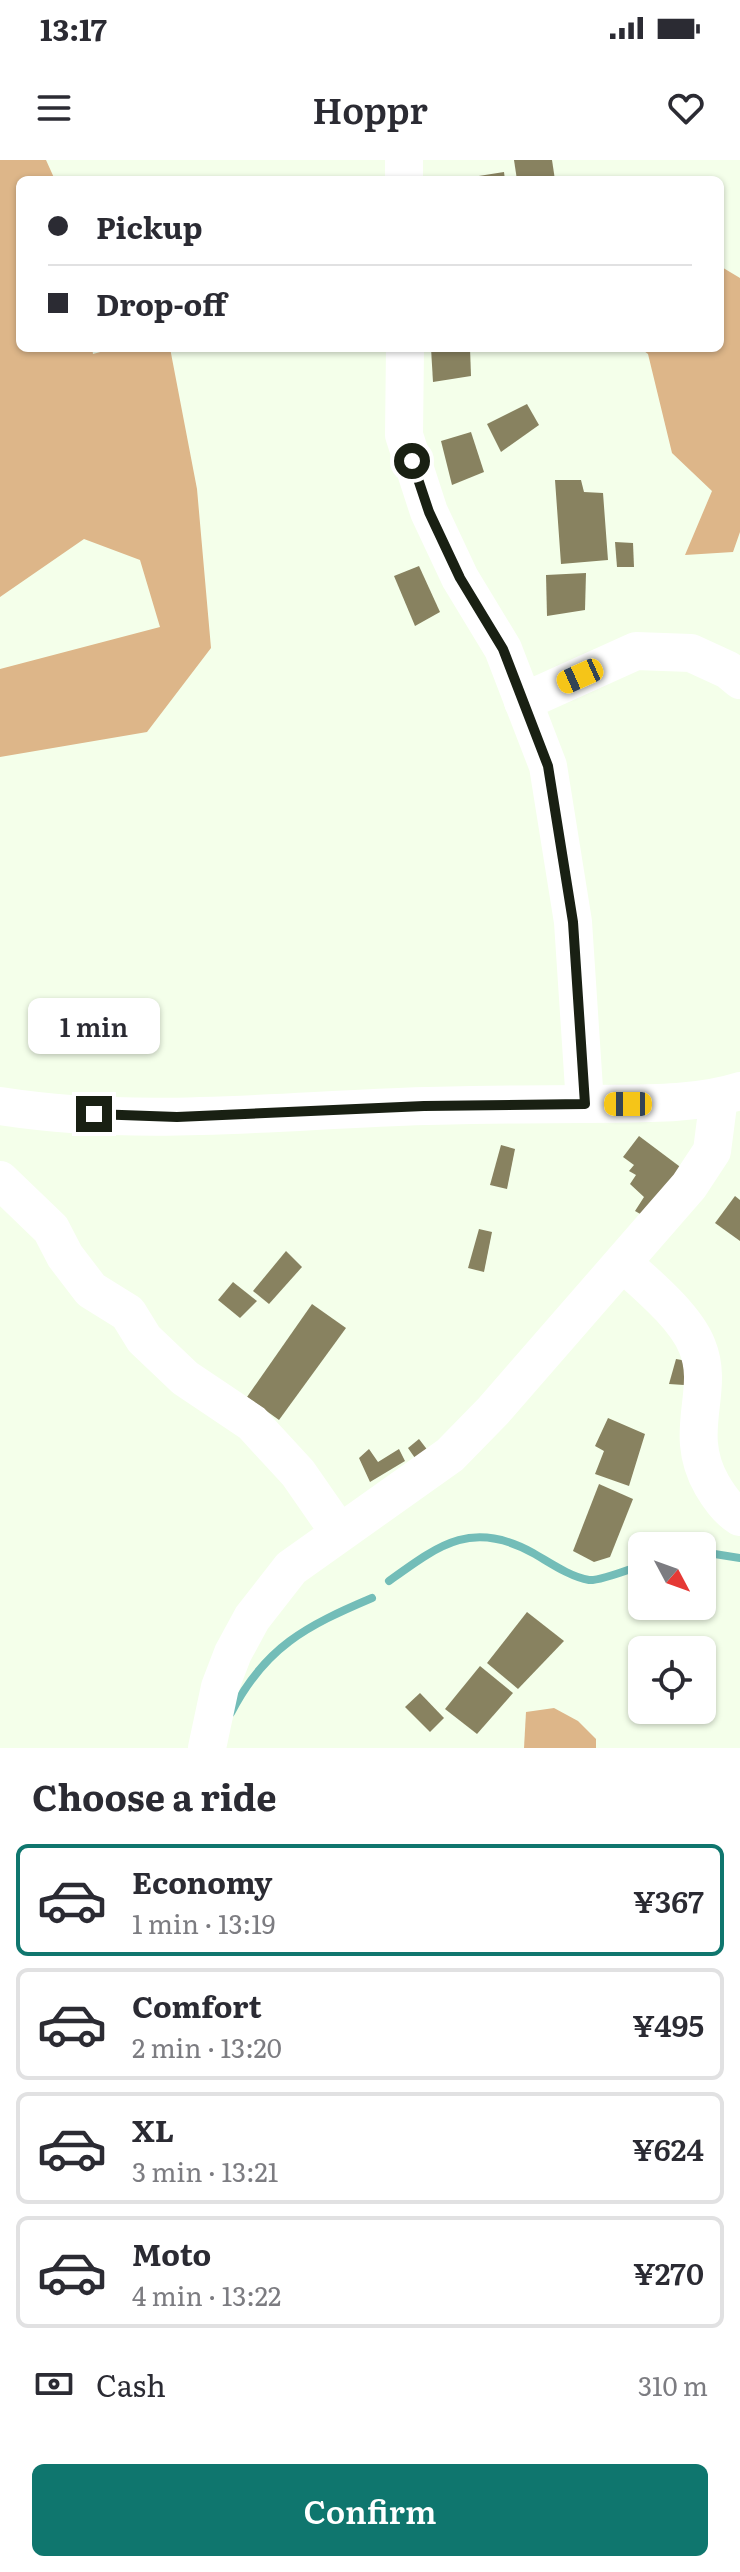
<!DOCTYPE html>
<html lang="en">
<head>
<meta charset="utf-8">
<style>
  body { margin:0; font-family:Literata,serif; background:#f2f2f3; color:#2b2b33; height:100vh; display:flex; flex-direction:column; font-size:30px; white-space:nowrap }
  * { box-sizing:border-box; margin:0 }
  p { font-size:26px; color:#7c7c81 }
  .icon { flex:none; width:44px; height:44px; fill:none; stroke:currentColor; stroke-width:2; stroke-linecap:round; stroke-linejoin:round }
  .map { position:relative; height:1588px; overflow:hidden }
  .drawer { display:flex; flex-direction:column; background:#fff; flex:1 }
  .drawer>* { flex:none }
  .banner { position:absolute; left:16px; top:16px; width:708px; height:176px; border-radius:12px; box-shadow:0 2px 6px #0004; display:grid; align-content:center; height:176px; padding:0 32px; background:#fff }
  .needle { width:52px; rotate:131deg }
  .controls { position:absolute; left:628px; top:1372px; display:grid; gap:16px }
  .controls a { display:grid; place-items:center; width:88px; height:88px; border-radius:12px; background:#fff; box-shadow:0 2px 6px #0004; font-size:40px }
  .end { position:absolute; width:36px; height:36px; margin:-18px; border:10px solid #192013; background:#fff; box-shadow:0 0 0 4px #fff }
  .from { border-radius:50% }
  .bubble { position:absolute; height:56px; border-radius:12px; background:#fff; box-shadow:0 2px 6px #0004; font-size:26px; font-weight:600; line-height:56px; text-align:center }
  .car { position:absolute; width:24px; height:48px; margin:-24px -12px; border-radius:10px; box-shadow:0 0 6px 2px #0007; background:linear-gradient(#f5c518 24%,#345 0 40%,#f5c518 0 76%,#345 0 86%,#f5c518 0) }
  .banner b { display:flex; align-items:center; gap:28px; height:76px; font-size:30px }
  .banner b+b { border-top:2px solid #e1e1e2 }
  .banner i { width:20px; height:20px; background:#2b2b33 }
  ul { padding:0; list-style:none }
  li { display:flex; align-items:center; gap:24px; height:112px; margin:0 16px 12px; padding:0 16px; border:4px solid #e1e1e2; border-radius:12px }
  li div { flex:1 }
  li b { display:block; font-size:30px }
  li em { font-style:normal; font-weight:600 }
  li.active { border-color:#0f766e }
  li>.icon { width:72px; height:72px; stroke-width:1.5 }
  h2 { padding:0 32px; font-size:36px; line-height:96px }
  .pay { display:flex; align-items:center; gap:20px; height:88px; padding:0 32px; font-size:30px }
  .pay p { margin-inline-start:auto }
  .action { display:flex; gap:16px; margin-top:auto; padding:16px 32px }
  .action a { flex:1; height:92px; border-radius:12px; background:#0f766e; color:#fff; font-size:32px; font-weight:600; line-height:92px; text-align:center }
  .status { display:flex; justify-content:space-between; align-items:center; height:56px; padding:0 40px; background:#fff; direction:ltr }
  .status svg { height:22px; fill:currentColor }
  header { display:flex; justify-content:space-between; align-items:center; height:104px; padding:0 32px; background:#fff; font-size:36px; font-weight:600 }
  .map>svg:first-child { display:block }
</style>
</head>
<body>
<div class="status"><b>13:17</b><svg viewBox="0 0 49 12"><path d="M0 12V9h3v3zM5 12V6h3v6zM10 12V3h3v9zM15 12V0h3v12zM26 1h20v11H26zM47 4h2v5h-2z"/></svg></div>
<header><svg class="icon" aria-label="menu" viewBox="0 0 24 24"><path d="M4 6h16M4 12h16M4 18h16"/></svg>Hoppr<svg class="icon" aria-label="heart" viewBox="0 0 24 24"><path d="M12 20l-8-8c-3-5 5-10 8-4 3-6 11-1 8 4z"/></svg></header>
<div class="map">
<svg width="740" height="1588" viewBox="0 0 740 1588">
  <rect width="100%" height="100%" fill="#f4ffea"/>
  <!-- forest -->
  <g fill="#ddb689">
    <polygon points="0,0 46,0 55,20 20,20 20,188 92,188 93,194 115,188 170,188 197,329 211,488 147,572 0,597 0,509 160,467 140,400 84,379 0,437"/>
    <polygon points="720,106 740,118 740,372 733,392 685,395 712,331 672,293 648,194 640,188 720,188"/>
    <polygon points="554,1548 578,1561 596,1579 596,1588 524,1588 526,1552"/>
  </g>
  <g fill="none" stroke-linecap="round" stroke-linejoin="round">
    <!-- stream -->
    <g stroke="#73bdb8" stroke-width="8">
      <polyline points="702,1392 740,1398"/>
      <path d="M389,1421C439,1385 472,1359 533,1393C549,1402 570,1417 589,1420C600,1421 630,1409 642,1405"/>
      <path d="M231,1553C265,1487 306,1466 372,1438"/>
    </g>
  </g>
  <!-- building -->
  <g fill="#888260">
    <polygon points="514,0 552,0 555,20 517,20"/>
    <polygon points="504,12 505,20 466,20 466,18"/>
    <polygon points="431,188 470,188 471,216 433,222"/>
    <polygon points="527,244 539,265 501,292 487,264"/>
    <polygon points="471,272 484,312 452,325 441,281"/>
    <polygon points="555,320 581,320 584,332 603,333 608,400 561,404"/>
    <polygon points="615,382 633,383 634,407 617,407"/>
    <polygon points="419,406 440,452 415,466 394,416"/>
    <polygon points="586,413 585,450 547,456 546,415"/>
    <polygon points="639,976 683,1009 642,1055 635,1051 644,1037 630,1024 636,1015 629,1011 634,1005 623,997"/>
    <polygon points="501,985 515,989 507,1029 490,1025"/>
    <polygon points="735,1036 740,1040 740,1081 715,1063"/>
    <polygon points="479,1069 492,1072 484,1112 468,1108"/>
    <polygon points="286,1091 302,1107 269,1144 253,1131"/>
    <polygon points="233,1122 257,1141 240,1158 218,1140"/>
    <polygon points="312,1144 346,1168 279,1260 247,1237"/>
    <polygon points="676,1199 687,1201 684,1225 669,1224"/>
    <polygon points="608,1258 645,1274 629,1326 595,1314 604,1291 595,1286"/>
    <polygon points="419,1279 429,1292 417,1301 408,1288"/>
    <polygon points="369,1289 378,1302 399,1289 405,1301 370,1322 359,1298"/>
    <polygon points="599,1324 633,1339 610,1397 594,1402 573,1391"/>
    <polygon points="527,1452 564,1481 518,1529 487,1503"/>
    <polygon points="480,1506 513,1533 477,1574 445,1549"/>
    <polygon points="420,1533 444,1558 430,1572 405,1547"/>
  </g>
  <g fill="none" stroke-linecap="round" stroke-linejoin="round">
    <!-- minor -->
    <g stroke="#fff" stroke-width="38">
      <polyline points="404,0 404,20"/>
      <polyline points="405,188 404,275 429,352 460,418 503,489 548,606 573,762 585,944"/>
      <polyline points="523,542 636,491 691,493 728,510 740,520"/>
      <path d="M0,946C141,968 284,950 425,946C478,945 530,944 583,944C633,943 693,946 740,931"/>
      <polyline points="0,1020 51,1069 65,1096 91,1130 128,1153 144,1179 185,1218 252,1263 298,1313 339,1372"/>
      <path d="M623,1103C647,1125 685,1156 697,1186C716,1232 681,1271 712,1325C719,1337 728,1350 740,1357"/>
      <polyline points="207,1588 220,1527 233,1493 252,1458 291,1408 450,1295 493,1251 689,1026 712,991 719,937"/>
    </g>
  </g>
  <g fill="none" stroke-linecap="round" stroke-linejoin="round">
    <!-- route -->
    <polyline stroke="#192013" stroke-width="10" points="94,954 177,957 424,946 585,944 573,762 548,606 503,489 460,418 429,352 412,301"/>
  </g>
</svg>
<div class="controls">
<a><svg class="needle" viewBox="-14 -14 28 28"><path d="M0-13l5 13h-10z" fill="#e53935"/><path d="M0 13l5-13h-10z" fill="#7c7c81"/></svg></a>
<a><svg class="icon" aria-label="locate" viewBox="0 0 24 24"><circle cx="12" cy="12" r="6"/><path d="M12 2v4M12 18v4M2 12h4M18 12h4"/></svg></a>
</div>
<i class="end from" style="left:412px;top:301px"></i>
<i class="end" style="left:94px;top:954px"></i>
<div class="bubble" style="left:28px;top:838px;width:132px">1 min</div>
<i class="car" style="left:580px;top:516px;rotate:246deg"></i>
<i class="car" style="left:628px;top:944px;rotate:270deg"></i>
<div class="banner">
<b><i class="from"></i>Pickup</b>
<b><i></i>Drop-off</b>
</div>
</div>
<section class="drawer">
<h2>Choose a ride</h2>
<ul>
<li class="active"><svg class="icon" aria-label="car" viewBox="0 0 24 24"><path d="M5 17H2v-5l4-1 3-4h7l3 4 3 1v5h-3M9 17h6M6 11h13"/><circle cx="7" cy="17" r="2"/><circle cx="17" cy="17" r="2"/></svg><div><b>Economy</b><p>1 min · 13:19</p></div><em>¥367</em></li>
<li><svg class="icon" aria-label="car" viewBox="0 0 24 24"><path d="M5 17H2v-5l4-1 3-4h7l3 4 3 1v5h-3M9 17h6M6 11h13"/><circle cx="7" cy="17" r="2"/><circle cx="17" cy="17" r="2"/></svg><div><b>Comfort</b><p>2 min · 13:20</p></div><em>¥495</em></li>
<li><svg class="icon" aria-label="car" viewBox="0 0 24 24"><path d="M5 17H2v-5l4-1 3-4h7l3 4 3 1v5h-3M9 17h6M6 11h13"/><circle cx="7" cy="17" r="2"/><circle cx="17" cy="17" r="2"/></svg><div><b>XL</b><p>3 min · 13:21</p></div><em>¥624</em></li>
<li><svg class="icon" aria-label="car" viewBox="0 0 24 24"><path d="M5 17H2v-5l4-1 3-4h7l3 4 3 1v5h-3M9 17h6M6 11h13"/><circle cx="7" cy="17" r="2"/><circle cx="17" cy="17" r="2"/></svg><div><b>Moto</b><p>4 min · 13:22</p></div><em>¥270</em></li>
</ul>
<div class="pay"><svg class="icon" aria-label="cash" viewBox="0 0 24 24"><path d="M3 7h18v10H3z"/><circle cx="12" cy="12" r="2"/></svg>Cash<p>310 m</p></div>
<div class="action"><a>Confirm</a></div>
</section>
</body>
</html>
